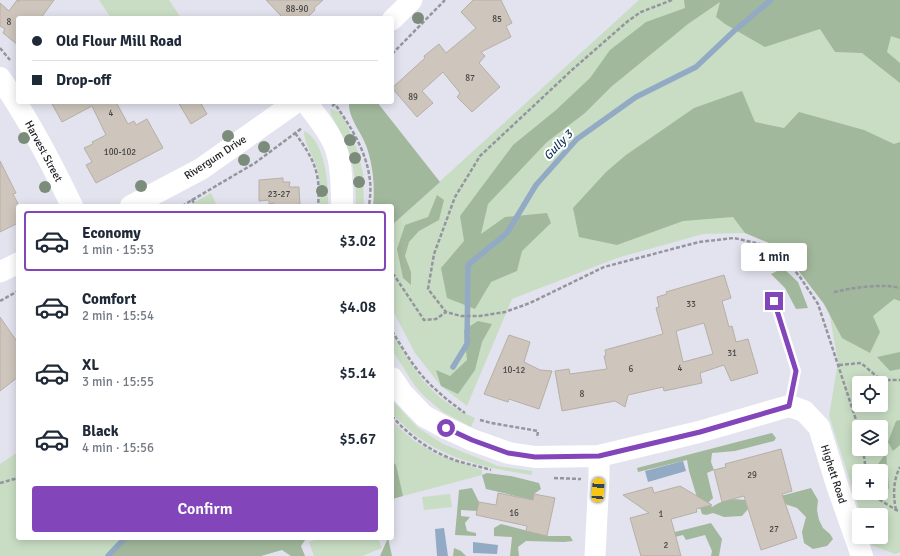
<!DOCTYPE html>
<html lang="en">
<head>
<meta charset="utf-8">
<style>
  body { margin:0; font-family:Signika,sans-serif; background:#f6f6f7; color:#1f2937; height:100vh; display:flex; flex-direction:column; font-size:15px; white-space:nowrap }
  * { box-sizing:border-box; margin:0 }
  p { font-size:13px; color:#747a83 }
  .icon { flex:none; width:22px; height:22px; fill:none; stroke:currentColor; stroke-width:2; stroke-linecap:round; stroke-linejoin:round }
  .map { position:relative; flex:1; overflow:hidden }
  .panel { position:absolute; left:16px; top:204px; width:378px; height:336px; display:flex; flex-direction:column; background:#fff; border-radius:4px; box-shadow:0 2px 10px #0003 }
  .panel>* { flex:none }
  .top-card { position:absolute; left:16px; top:16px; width:378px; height:88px; border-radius:4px; box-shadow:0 2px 10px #0003; display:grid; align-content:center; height:88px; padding:0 16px; background:#fff }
  .tools { position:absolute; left:852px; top:376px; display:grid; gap:8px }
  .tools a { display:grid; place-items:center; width:36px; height:36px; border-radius:4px; background:#fff; box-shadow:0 2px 10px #0003; font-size:20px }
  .end { position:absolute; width:18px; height:18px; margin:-9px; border:5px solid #8345ba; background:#fff; box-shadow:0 0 0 2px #fff }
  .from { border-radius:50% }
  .bubble { position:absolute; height:28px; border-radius:4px; background:#fff; box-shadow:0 2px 10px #0003; font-size:13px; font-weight:600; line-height:28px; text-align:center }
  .car { position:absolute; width:12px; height:24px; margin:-12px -6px; border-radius:5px; box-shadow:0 0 3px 1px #0007; background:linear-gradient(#f5c518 24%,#345 0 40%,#f5c518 0 76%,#345 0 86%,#f5c518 0) }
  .top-card b { display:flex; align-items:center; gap:14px; height:38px; font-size:15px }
  .top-card b+b { border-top:1px solid #e0e1e3 }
  .top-card i { width:10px; height:10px; background:#1f2937 }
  ul { padding:7px 0 0; list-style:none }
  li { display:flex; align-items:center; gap:12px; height:60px; margin:0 8px 6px; padding:0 8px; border:2px solid transparent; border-radius:4px }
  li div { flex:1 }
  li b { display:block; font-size:15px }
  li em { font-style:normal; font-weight:600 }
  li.on { border-color:#8345ba }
  li>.icon { width:36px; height:36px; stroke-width:1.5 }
  .cta { display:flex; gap:8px; margin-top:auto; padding:8px 16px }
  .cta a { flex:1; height:46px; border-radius:4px; background:#8345ba; color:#fff; font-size:16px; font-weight:600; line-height:46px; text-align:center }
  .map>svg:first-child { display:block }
</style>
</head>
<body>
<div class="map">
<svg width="900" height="556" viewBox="0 0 900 556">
  <rect width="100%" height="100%" fill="#e2e3ee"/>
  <!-- green -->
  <g fill="#c9ddc4" fill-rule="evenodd">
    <polygon points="99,0 169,0 181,18 111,18"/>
    <path d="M639,0H900V552L895,554L871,545L869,537H881V515H861L829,416L838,362L825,289L814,291L781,248L745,233L703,234L617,258L512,299L467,406L441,386L415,353L394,313L392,306V225ZM859,383H881V405H859ZM859,427H881V449H859ZM859,471H881V493H859Z"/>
    <path d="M330,109L339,112L346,122L358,152L363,173L364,206H356C356,167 351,149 331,115Z"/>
    <path d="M304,131C325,140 329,186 328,206H319C320,195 320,183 318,172C315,157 304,145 304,131Z"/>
    <polygon points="211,193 217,206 188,206"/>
    <path d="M392,330C414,371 430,399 475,418L471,427L443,412L424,396L415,386L392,350Z"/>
    <path d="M392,400L417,427L443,444L498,466L532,471V475C478,467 429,456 392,413Z"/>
    <polygon points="392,421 413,440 438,455 482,470 482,475 392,499"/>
    <polygon points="18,452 18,538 288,538 232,556 0,556 0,464"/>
    <polygon points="450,494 452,507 424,510 422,497"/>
    <polygon points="320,538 378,538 382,548 362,556 314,556 309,542"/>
  </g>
  <!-- forest -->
  <g fill="#a2b89c">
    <polygon points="684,0 900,0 900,39 891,36 887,52 900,63 900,83 862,53 835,52 820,29 765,47 725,24 716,17 720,2 688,24 611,87 585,113 547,142 488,204 481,234 505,217 547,213 551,223 522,251 517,271 491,282 475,309 447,298 441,268 464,241 460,216 513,145 556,110 590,78 610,50 646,22 685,8"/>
    <polygon points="742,91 755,122 784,128 799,112 864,130 894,144 900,142 900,301 894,299 873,316 880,332 870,353 842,338 824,304 781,248 745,233 733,217 683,221 617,245 579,237 573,208 606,172 626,155 694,108"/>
    <path d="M349,102H377L440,182L392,225V206H373C375,187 373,166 367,148C362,132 348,119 349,102Z"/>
    <polygon points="437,195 444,200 439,220 419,231 409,242 405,256 411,272 411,285 403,278 397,249 405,225 428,217"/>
    <polygon points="783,268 798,282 808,308 796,309 785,288 771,274"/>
    <polygon points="478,321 492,324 482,342 475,370 458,394 441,386 436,370 450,376 467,360 464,330"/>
    <polygon points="900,352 900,369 890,371 877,357"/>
    <polygon points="900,420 900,445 893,451 888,442 896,421"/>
    <path d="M772,433L776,438L774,441L735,451L712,453L711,462L714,470L707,473L713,498L708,503L712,507C722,500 733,498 745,500L748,509L742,516L724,517L713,513L706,515L702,514L689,471L687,460L638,472L637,468Z"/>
    <polygon points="886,453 889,488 883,498 878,493 881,493 881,471 873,471"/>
    <polygon points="392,461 396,465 403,496 392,499"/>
    <polygon points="487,473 511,476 539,483 541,489 534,494 533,500 486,489 482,475"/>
    <polygon points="472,488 479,502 477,511 461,510 461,516 470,517 465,523 467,531 476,533 476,536 455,535 459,490"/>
    <polygon points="811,488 818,500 817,510 819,520 823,528 830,534 833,539 827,546 813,549 804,543 802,532 806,517 797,508 785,504 777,497"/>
    <polygon points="711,523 722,539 719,556 711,556 712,551 705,535 686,540 683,535 663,540 663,535"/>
    <polygon points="501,524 547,536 570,536 573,541 564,542 526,541 518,547 519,556 510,556 512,537 494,536 494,528"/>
    <polygon points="125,538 310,538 305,540 301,546 305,556 291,556 282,550 261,556 108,556"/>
    <polygon points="388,538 392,556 380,556"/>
    <polygon points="454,548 461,551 466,556 453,556"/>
  </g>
  <!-- water -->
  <g fill="#92aac3">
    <polygon points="683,461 686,471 648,482 645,471"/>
    <polygon points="444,528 448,556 437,556 435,529"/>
    <polygon points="473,542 498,545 497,554 473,553"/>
  </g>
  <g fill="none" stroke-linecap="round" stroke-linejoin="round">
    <!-- stream -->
    <g stroke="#92aac3" stroke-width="5.5">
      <polyline points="453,367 467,344 468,265 507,233 536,185 577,139 636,97 696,67 734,31 771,0"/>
      <polyline points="108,556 125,538"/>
    </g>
  </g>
  <!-- building -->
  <g fill="#cec6bd" stroke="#b7afa7" fill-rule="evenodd">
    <polygon points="17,0 18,0 18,2 19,0 54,0 41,18 18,18 18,45 3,33 5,29 0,26 0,3 9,11"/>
    <polygon points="266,0 323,0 314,8 315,10 307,18 283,18"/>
    <polygon points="473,0 501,0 512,23 506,26 511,37 481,52 485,56 479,63 500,87 472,112 457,97 460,93 443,72 422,91 433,103 417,117 392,88 425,58 424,56 439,44 446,53 476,28 461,12"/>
    <polygon points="51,102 116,102 128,124 134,121 136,125 147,119 163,148 96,183 86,165 92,162 84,148 93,144 92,142 106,135 92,106 62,122"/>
    <polygon points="178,102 200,102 207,114 191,124"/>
    <polygon points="0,161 16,193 13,194 18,204 18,223 0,232"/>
    <polygon points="283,178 283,182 290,182 289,187 299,187 300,206 274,206 274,203 269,204 269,200 259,201 259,180"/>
    <path d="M724,275L731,298L722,301L729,327L732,326L736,342L748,339L758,373L731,381L724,365L700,373L702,383L664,391L663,387L628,395L625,407L615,401L562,411L555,371L569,369L570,374L607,369L604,356H606L605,350L663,334L656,308L659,307L657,297L667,294L666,292ZM704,323L713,354L683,362L676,331Z"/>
    <polygon points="0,317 18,343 18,377 0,391"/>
    <polygon points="509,335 530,342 524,362 540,370 552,371 539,409 509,399 508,402 484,394"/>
    <polygon points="781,449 792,491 782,494 797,538 761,550 744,496 722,502 714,470 726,467 725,464"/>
    <polygon points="680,486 712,505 696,509 697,512 671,519 681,556 641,556 630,518 649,513 623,495 652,487 654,493"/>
    <polygon points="498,493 533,500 534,494 555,498 547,536 526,531 527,526 476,515 479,502 496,505"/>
  </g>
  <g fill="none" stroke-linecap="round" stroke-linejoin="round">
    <!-- path -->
    <g stroke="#94959d" stroke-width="2.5" stroke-dasharray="4 2" stroke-linecap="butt">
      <polyline points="672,0 641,12 628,21 573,69 480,156 455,197 434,254 428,289 446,312 461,316 480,316 505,312 530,303 604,267 699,242 734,238 760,244 782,255 800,277 818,304 859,429"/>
      <polyline points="0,48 10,60"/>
      <polyline points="392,54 445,0"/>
      <path d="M332,106L335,104C351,127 367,152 370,181C371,189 370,198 369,206"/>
      <path d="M295,133C314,159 321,173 318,206"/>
      <polyline points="192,199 195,206"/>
      <polyline points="182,206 255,163 302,128"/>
      <polyline points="392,274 394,275 424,320 436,319 446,312"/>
      <path d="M834,292C851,288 883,283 900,288"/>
      <polyline points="0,301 18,291"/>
      <path d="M392,331C402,347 412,365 425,379C437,392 451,403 465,413"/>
      <polyline points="839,365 861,363 881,380 900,380"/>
      <path d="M392,416C407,434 430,451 452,459C465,464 478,466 491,470"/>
      <polyline points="480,420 491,423 538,431 537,438"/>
      <polyline points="863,449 866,471"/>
      <polyline points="554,478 581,479"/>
      <polyline points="0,483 18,478"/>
      <polyline points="869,493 896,510 900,511"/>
      <path d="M896,510C893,495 893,481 900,467"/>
    </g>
    <!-- lane -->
    <polyline stroke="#fff" stroke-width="10" points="774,301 796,371 789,406"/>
    <!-- street -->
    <g stroke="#fff" stroke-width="21">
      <polyline points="392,20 412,0"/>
      <polyline points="0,272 18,263"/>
      <polyline points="595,556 599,476 599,456"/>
    </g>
    <!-- secondary -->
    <g stroke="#fff" stroke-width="22">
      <path d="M0,78C28,118 51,162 72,206"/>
      <path d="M306,102C317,118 334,136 338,156C342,172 342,189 342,206"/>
      <polyline points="131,206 201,169 296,102"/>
      <polyline points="392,378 402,393 424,416 446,428 472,440 509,453 535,457 599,456 699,432 789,406 804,411 819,427 837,485 862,556"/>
    </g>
  </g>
  <!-- trees -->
  <g fill="#7b8c7b">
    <circle cx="418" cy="18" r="6"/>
    <circle cx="228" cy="136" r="6"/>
    <circle cx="24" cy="138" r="6"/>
    <circle cx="350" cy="140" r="6"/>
    <circle cx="264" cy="147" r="6"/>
    <circle cx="355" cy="158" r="6"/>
    <circle cx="244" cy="160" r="6"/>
    <circle cx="359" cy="182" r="6"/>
    <circle cx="141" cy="186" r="6"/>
    <circle cx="45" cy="187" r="6"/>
    <circle cx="322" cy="191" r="6"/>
  </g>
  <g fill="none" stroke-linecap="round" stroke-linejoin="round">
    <!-- route -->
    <polyline stroke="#8345ba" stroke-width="5" points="446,428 472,440 508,453 535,457 599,456 700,432 789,406 796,371 774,301"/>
  </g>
  <g text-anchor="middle" stroke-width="4" stroke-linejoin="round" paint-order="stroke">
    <!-- number labels -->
    <g font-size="9" fill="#484647">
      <text x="297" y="12">88-90</text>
      <text x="497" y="22">85</text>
      <text x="9" y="25">8</text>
      <text x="470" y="81">87</text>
      <text x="413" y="100">89</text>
      <text x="111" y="116">4</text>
      <text x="120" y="155">100-102</text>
      <text x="279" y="197">23-27</text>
      <text x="691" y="307">33</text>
      <text x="732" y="356">31</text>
      <text x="680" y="371">4</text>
      <text x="631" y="372">6</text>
      <text x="514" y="373">10-12</text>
      <text x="582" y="397">8</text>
      <text x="752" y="478">29</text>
      <text x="514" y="516">16</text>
      <text x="661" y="517">1</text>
      <text x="774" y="532">27</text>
      <text x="666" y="548">2</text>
    </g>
    <!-- street labels -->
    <g font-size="11" fill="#1c1c20" stroke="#fff">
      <text transform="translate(44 151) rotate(62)" y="4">Harvest Street</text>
      <text transform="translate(215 157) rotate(-33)" y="4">Rivergum Drive</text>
      <text transform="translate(834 474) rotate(72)" y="4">Highett Road</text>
    </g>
    <!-- water labels -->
    <g font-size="12" font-style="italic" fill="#0d3457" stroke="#fff">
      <text transform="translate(558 145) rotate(-46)" y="4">Gully 3</text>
    </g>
  </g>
</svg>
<div class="tools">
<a><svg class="icon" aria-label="locate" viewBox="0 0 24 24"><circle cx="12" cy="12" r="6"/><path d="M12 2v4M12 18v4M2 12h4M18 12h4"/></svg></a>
<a><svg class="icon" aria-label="layers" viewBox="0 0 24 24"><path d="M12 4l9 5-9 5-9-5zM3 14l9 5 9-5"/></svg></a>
<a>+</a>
<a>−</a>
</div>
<i class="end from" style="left:446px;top:428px"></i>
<i class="end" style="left:774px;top:301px"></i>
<div class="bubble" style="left:741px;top:243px;width:66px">1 min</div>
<i class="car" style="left:598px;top:490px;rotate:4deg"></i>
<div class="top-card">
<b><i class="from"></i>Old Flour Mill Road</b>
<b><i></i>Drop-off</b>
</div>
<section class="panel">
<ul>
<li class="on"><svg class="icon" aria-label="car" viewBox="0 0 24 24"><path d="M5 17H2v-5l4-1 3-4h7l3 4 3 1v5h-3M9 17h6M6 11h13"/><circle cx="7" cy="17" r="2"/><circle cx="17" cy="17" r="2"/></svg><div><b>Economy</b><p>1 min · 15:53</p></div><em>$3.02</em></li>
<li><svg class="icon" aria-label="car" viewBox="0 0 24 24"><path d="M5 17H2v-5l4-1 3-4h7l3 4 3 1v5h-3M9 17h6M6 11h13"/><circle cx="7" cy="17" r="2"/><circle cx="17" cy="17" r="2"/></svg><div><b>Comfort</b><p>2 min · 15:54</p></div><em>$4.08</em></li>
<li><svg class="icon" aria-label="car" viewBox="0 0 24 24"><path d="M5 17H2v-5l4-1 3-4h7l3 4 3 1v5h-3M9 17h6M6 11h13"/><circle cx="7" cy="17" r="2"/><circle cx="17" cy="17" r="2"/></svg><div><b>XL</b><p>3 min · 15:55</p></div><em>$5.14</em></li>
<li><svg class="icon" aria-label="car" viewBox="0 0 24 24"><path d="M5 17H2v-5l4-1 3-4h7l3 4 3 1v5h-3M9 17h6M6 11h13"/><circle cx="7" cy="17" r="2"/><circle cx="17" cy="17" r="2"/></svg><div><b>Black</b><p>4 min · 15:56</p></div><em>$5.67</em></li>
</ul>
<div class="cta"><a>Confirm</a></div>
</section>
</div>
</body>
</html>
